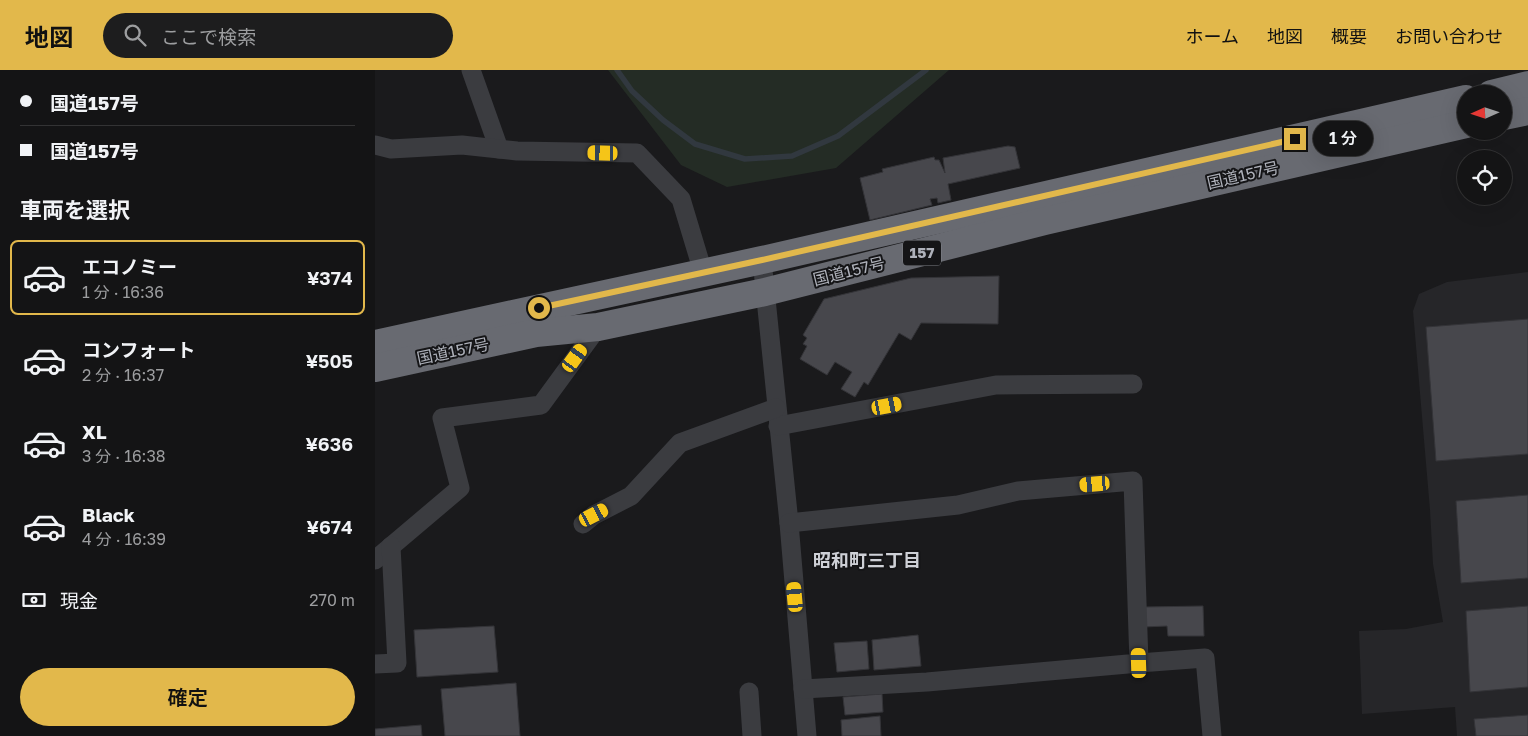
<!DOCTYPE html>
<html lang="ja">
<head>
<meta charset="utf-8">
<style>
  body { margin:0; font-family:"Golos Text","Noto Sans JP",sans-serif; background:#1d1d1e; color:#f1f3f6; height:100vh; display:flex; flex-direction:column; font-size:19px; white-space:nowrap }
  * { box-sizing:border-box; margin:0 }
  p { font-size:16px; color:#9d9ea0 }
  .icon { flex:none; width:28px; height:28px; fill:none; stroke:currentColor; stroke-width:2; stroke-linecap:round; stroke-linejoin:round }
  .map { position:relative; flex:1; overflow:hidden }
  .side { display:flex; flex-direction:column; background:#141415; width:375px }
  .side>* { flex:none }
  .banner { display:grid; align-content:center; height:110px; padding:0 20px; background:#141415 }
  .needle { width:32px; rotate:267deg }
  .fabs { position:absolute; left:1082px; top:15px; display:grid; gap:10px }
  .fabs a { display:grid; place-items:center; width:55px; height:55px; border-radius:50%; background:#141415; box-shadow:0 5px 20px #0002,0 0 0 1px #333334; font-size:25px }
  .end { position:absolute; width:22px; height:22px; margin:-11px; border:6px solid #e2b84b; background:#111; box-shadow:0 0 0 2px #111 }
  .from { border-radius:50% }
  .bubble { position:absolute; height:35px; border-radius:18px; background:#141415; box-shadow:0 5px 20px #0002,0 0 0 1px #333334; font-size:16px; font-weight:600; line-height:35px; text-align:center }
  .car { position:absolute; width:15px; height:30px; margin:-15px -8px; border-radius:6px; box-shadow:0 0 4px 1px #0007; background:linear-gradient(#f5c518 24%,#345 0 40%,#f5c518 0 76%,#345 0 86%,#f5c518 0) }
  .banner b { display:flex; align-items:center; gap:18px; height:48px; font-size:19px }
  .banner b+b { border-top:1px solid #333334 }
  .banner i { width:12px; height:12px; background:#f1f3f6 }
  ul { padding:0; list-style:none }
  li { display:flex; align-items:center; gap:15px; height:75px; margin:0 10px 8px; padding:0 10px; border:2px solid transparent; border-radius:8px }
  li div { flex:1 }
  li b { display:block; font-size:19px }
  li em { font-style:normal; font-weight:600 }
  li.on { border-color:#e2b84b }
  li>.icon { width:45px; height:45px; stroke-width:1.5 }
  h2 { padding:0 20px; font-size:22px; line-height:60px }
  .pay { display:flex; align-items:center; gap:12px; height:55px; padding:0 20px; font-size:19px }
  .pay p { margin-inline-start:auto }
  .cta { display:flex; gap:10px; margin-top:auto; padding:10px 20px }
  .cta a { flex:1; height:58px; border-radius:30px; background:#e2b84b; color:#111; font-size:20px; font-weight:600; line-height:58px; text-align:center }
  header { display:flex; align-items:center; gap:30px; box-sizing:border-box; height:70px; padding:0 25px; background:#e2b84b; color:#111 }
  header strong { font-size:24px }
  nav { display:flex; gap:28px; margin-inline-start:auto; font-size:18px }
  .search { width:350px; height:45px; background:#1d1d1e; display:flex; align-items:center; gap:12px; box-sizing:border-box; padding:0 18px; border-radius:28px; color:#9d9ea0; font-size:19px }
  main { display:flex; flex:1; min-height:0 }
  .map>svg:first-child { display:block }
</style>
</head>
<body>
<header>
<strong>地図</strong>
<div class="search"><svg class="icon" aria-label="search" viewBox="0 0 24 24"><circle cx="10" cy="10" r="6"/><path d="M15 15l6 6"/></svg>ここで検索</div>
<nav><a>ホーム</a><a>地図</a><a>概要</a><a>お問い合わせ</a></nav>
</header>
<main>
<section class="side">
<div class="banner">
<b><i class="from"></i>国道157号</b>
<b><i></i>国道157号</b>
</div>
<h2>車両を選択</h2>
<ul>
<li class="on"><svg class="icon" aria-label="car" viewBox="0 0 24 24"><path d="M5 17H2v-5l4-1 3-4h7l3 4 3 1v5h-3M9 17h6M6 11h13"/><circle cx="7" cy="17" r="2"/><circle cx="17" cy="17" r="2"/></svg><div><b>エコノミー</b><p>1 分 · 16:36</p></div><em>¥374</em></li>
<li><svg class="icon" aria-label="car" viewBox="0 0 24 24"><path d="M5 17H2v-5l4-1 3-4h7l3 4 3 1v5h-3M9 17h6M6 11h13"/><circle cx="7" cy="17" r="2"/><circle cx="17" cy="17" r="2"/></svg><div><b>コンフォート</b><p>2 分 · 16:37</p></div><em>¥505</em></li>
<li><svg class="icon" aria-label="car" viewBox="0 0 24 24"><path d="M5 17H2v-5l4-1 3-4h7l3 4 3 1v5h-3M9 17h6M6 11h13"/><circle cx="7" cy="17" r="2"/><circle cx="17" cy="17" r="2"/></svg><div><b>XL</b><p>3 分 · 16:38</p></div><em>¥636</em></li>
<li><svg class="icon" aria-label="car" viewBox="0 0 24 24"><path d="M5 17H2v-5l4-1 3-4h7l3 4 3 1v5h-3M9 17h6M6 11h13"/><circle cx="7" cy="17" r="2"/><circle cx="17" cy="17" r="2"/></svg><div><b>Black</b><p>4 分 · 16:39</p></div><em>¥674</em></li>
</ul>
<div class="pay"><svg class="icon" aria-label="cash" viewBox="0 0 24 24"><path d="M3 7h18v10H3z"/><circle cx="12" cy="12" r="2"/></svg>現金<p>270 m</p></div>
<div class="cta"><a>確定</a></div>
</section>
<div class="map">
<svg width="1153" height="666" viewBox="0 0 1153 666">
  <rect width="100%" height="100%" fill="#1a1a1c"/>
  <!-- built -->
  <polygon fill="#262629" points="1153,202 1153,666 1082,666 1080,637 987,644 984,561 1031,559 1068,552 1058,494 1055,440 1038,241 1044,224 1072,212"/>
  <!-- green -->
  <polygon fill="#242c25" points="233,0 574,0 461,98 352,117 306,95"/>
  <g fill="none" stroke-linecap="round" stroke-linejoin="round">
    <!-- stream -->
    <polyline stroke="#31383f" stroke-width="5.5" points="242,0 257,21 288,50 320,74 370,89 417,86 463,66 551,0"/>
  </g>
  <!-- building -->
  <g fill="#47474c" stroke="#343438">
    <polygon points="633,76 640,77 645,98 573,114 576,130 563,133 562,128 555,129 557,135 495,150 485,108 508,102 507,99 559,87 560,90 564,90 570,103 568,88"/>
    <polygon points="624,206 623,254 546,253 536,270 524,263 493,315 489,312 480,327 466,319 477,302 460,292 452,305 425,289 432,276 428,274 432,268 428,265 449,229 536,208"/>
    <polygon points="1153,249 1153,384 1061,391 1051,257"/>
    <polygon points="1153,425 1153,508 1086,513 1081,431"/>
    <polygon points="828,536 829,566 793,566 792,556 768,557 769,537"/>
    <polygon points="1153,536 1153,617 1095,622 1091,541"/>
    <polygon points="119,556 123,602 42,607 39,560"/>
    <polygon points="543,565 546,596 499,600 497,570"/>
    <polygon points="492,571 494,599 462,602 459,573"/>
    <polygon points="141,613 145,666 70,666 66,619"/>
    <polygon points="507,624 508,642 470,645 468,627"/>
    <polygon points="1153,645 1153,666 1101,666 1099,649"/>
    <polygon points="505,646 506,666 467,666 466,650"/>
    <polygon points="46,655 47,666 0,666 0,659"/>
  </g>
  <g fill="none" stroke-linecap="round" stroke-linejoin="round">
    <!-- minor -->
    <g stroke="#3b3c40" stroke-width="19">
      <polyline points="96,0 124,79"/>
      <polyline points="0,75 16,79 87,75 142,81 262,83 306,129 328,202"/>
      <polyline points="387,190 414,453 432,666"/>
      <polyline points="403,356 621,315 758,314"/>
      <polyline points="414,453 583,435 643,421 758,411 764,593 552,612 428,619"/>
      <polyline points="208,454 219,445 256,426 305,373 401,338"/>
      <polyline points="0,490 85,418 67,348 166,335 223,257"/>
      <polyline points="764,593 830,588 837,666"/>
      <polyline points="0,594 22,593 16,476"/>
      <polyline points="374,622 377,666"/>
    </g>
    <!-- highway -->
    <g stroke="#686a71" stroke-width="28">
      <polyline points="1116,24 1153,15"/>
      <polyline points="1129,46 1153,41"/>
      <polyline points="0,274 387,190 1091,29"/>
      <polyline points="0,298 161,263 223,257 390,222 670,151 1091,54"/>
    </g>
  </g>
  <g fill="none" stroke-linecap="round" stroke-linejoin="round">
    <!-- route -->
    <polyline stroke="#e2b84b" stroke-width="6" points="164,238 387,190 920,69"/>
  </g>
  <g text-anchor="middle" stroke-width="4" stroke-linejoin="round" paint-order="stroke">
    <!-- shield labels -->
    <rect fill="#151517" stroke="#808289" stroke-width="1" x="528" y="170.5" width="38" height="25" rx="4"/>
    <g font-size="15" font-weight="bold" fill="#aeb1ba">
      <text x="547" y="188">157</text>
    </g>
    <!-- street labels -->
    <g font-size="16" fill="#aeb1ba" stroke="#151517">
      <text transform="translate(868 105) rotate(-13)" y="6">国道157号</text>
      <text transform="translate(474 201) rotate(-14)" y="6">国道157号</text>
      <text transform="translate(78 281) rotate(-12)" y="6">国道157号</text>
    </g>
    <!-- neighbourhood labels -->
    <g font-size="18" font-weight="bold" fill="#ced0d6" stroke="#151517">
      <text x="492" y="497">昭和町三丁目</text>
    </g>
  </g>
</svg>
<div class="fabs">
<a><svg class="needle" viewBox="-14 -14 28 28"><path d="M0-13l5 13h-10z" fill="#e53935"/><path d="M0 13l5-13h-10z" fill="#9d9ea0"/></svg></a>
<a><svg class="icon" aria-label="locate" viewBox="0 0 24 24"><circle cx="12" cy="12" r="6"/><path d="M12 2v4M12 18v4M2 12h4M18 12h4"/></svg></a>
</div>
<i class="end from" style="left:164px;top:238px"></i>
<i class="end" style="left:920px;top:69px"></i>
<div class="bubble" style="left:938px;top:51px;width:60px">1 分</div>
<i class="car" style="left:228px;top:83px;rotate:271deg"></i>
<i class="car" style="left:200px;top:288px;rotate:36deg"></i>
<i class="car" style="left:512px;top:336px;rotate:79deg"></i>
<i class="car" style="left:720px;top:414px;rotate:265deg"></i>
<i class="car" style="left:219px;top:445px;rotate:63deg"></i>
<i class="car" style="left:420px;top:527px;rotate:355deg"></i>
<i class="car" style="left:764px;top:593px;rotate:358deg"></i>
</div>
</main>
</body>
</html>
